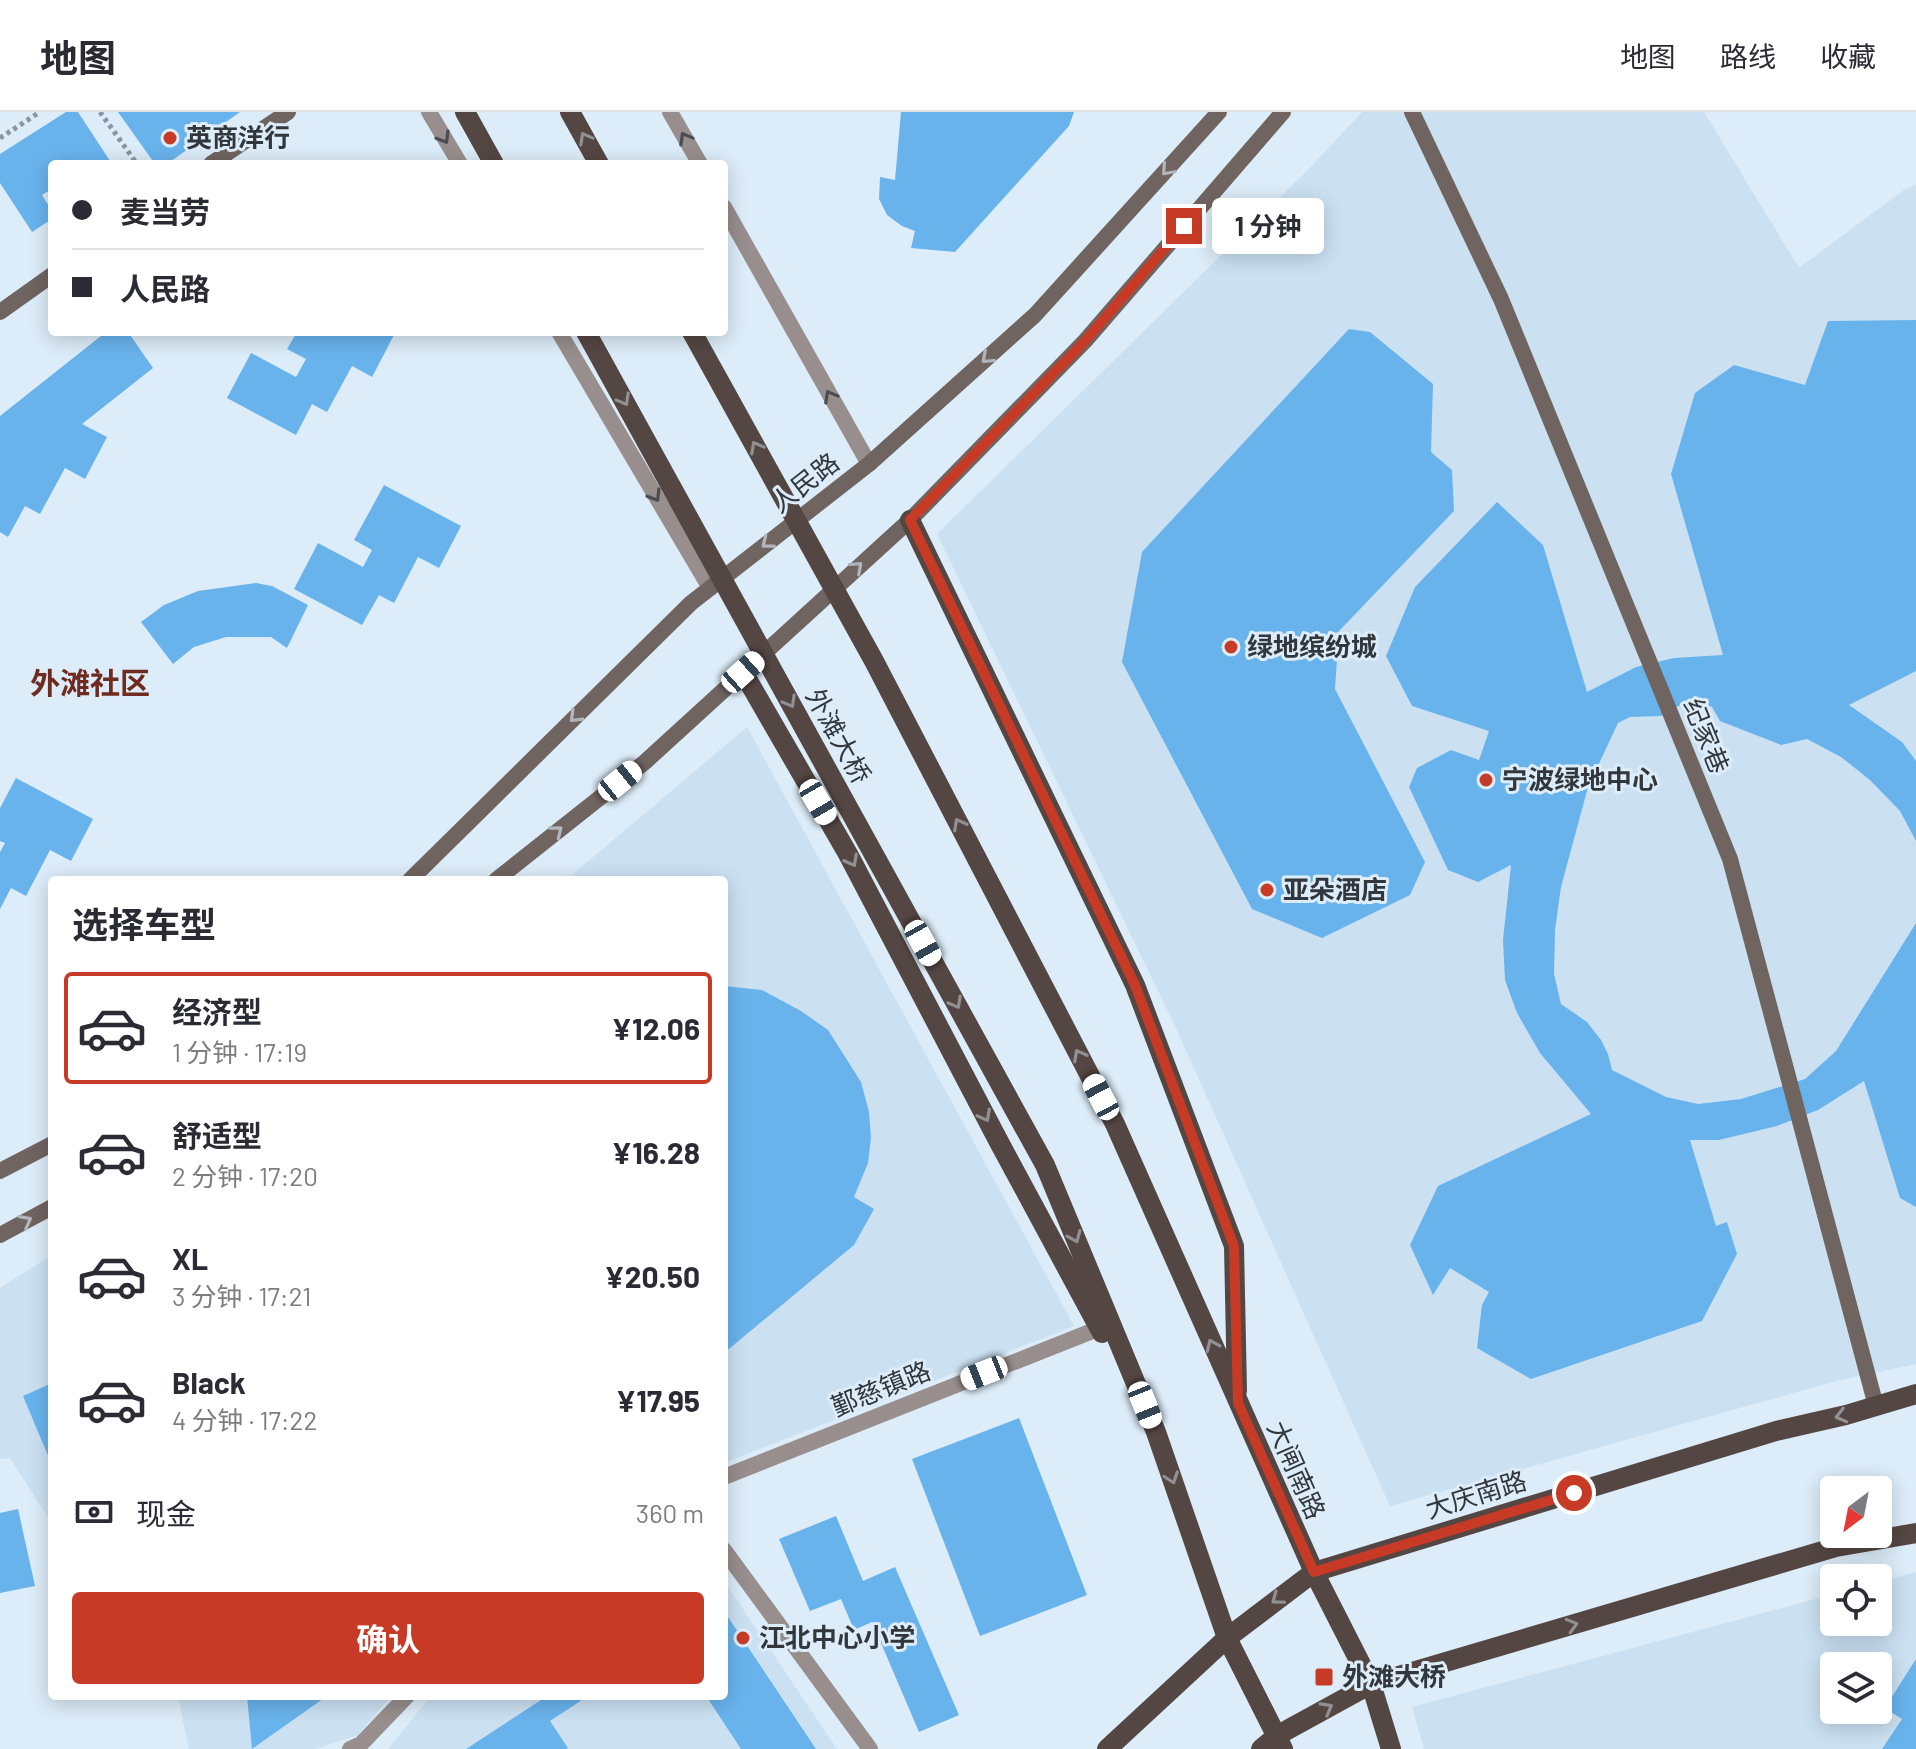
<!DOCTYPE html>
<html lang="zh">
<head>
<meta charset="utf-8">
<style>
  body { margin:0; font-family:Barlow,"Noto Sans SC",sans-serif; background:#f2f2f3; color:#2b2b33; height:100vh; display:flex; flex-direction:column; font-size:30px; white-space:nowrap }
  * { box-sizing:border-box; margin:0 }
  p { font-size:26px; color:#7c7c81 }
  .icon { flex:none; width:44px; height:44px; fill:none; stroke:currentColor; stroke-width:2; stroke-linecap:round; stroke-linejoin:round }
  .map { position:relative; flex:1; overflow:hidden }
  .side { position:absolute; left:48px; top:764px; width:680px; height:824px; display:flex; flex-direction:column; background:#fff; border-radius:8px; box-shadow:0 4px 20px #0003 }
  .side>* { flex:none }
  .banner { position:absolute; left:48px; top:48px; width:680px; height:176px; border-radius:8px; box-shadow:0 4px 20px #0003; display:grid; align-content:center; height:176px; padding:0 24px; background:#fff }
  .needle { width:52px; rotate:212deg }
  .buttons { position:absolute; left:1820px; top:1364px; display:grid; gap:16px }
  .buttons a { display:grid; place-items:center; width:72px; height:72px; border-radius:8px; background:#fff; box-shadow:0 4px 20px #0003; font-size:40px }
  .end { position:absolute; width:36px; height:36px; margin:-18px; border:10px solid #c73b26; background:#fff; box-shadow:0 0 0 4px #fff }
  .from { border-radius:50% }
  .bubble { position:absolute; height:56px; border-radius:8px; background:#fff; box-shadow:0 4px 20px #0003; font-size:26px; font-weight:700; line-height:56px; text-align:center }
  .car { position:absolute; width:24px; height:48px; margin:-24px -12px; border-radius:10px; box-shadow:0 0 6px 2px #0007; background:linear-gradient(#fff 24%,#345 0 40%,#fff 0 76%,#345 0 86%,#fff 0) }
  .banner b { display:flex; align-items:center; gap:28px; height:76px; font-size:30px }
  .banner b+b { border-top:2px solid #e1e1e2 }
  .banner i { width:20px; height:20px; background:#2b2b33 }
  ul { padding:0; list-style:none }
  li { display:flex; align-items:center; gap:24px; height:112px; margin:0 16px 12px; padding:0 8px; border:4px solid transparent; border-radius:8px }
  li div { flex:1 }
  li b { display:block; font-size:30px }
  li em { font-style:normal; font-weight:700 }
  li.current { border-color:#c73b26 }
  li>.icon { width:72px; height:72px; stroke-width:1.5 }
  h2 { padding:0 24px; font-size:36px; line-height:96px }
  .pay { display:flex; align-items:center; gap:20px; height:88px; padding:0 24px; font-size:30px }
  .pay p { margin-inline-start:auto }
  .action { display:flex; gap:16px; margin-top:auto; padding:16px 24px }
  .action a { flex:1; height:92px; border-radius:8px; background:#c73b26; color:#fff; font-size:32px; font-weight:700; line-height:92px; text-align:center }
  header { display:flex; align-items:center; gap:48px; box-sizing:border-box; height:112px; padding:0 40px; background:#fff; border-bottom:2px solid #e1e1e2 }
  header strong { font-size:38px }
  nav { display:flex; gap:44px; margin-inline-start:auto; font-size:28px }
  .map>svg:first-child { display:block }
</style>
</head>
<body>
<header>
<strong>地图</strong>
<nav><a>地图</a><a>路线</a><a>收藏</a></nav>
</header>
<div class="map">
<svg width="1916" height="1637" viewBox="0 0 1916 1637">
  <rect width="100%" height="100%" fill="#dcecf8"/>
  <!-- built -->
  <g fill="#cbe1f2" fill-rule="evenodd">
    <polygon points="1362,0 1704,0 1799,156 1904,78 1916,72 1916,1252 1836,1269 1390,1394 1175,914 937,422 1309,57"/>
    <polygon points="747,615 1074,1214 724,1351 724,768 566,768"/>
    <polygon points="52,1143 52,1412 10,1346 0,1347 0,1176"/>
    <path d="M1916,1460V1637H1424L1412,1595L1834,1482V1510H1878V1470ZM1834,1554H1878V1598H1834Z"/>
    <polygon points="724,1469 837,1637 388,1637 431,1584 724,1584"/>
    <polygon points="178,1584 391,1584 358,1623 315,1637 189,1637"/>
  </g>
  <!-- building -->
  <g fill="#69b3ed">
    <polygon points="66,0 78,0 112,52 52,52 52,77 42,83 52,99 52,107 32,120 0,71 0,42"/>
    <polygon points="118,0 240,0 167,52 155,52"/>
    <polygon points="901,0 1074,0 1069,14 955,140 911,136 915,119 902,114 887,103 879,87 880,65 895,68"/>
    <polygon points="1916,208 1916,559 1849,593 1902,630 1916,649 1916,729 1900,699 1870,668 1841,645 1807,627 1781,633 1720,609 1712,595 1691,587 1661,604 1630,605 1618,611 1588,675 1561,775 1555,818 1554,862 1561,892 1587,910 1601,928 1608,942 1612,958 1666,985 1698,992 1741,987 1805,967 1836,939 1916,811 1916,1095 1900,1086 1864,969 1818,998 1777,1014 1719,1028 1690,1028 1716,1114 1727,1110 1737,1142 1702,1209 1531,1267 1477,1236 1482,1193 1489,1180 1450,1156 1433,1183 1410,1133 1438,1074 1591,1002 1540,941 1517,901 1505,868 1503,828 1511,753 1478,770 1448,758 1409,675 1417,656 1451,638 1479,648 1489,619 1412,594 1386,544 1415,475 1497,390 1543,433 1587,580 1636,555 1674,546 1723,543 1671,362 1695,281 1734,253 1805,273 1828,209"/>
    <polygon points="1349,217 1370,220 1433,272 1431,340 1452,358 1454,399 1339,519 1335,577 1425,750 1410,783 1322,826 1252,797 1122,550 1142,440"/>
    <polygon points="106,220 128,220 153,256 82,312 107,325 85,367 65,356 40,402 25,394 8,425 0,420 0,304"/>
    <polygon points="297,220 389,220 394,223 372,265 352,254 327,300 312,292 296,323 227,286 251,241 296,265 306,247 287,237"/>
    <polygon points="384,373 461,414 439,456 418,445 394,491 379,483 362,513 294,477 318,431 363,455 372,438 354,428"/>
    <polygon points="256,471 272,474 308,493 287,536 271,525 226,525 194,535 173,552 141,510 164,493 198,479"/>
    <polygon points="16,666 93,707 71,749 50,738 26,784 11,776 0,797 0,740 5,731 0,729 0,696"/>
    <polygon points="724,874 762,878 801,899 828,918 861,970 869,1000 871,1026 868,1051 854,1085 874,1097 854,1133 724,1241"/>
    <polygon points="52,1271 52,1353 23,1284"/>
    <polygon points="1019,1306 1087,1483 980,1524 912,1347"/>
    <polygon points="18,1397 35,1474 0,1481 0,1401"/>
    <polygon points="836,1404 863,1469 895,1455 959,1603 919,1620 872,1510 854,1518 841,1487 810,1499 779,1427"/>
    <polygon points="724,1499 816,1637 741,1637 706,1584 724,1584"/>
    <polygon points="1916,1547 1916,1637 1882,1637 1902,1607 1891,1600 1888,1591"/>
    <polygon points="247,1584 327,1584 252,1637"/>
    <polygon points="547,1584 588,1584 550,1609 568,1636 566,1637 466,1637"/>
  </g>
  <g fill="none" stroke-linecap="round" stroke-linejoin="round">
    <!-- path -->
    <g stroke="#8a959e" stroke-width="5" stroke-dasharray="4 4" stroke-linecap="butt">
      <polyline points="100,0 137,52"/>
      <polyline points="0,26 40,0"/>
    </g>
    <!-- street -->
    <g stroke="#978e8d" stroke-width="16">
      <polyline points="429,0 460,52"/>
      <polyline points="670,0 700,52"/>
      <polyline points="724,95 869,352"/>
      <polyline points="559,220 710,476"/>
      <polyline points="724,1365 1100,1216"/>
      <polyline points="724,1438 870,1637"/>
      <polyline points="350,1637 361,1632 407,1584"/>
    </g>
    <!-- secondary -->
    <g stroke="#706461" stroke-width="16">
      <polyline points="1412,0 1501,187 1730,747 1876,1294"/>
      <polyline points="211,52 288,0"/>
      <polyline points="0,200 52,163"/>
      <polyline points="410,768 691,491 869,352 1035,203 1219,0"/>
      <polyline points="496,768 645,650 910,408 1085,229 1283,0"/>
      <polyline points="0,1059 52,1032"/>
      <polyline points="0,1123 52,1095"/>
    </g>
    <!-- primary -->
    <g stroke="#544643" stroke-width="20">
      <polyline points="465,0 494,52"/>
      <polyline points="570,0 599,52"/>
      <polyline points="586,220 1045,1053 1156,1320 1227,1526 1283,1637"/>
      <polyline points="692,220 874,549 1115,1012 1314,1460 1371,1572 1391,1637"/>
      <polyline points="910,408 1135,873 1234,1134 1237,1279"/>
      <polyline points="743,560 848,742 999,1030 1102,1221"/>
      <polyline points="1107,1637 1227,1526 1314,1460 1776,1319 1846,1303 1916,1282"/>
      <polyline points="1261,1637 1278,1623 1371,1572 1836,1435 1916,1421"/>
    </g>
  </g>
  <!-- one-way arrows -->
  <defs><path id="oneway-chevron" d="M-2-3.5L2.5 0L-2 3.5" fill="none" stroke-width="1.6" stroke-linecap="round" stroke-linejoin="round" transform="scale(2)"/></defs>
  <g stroke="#4a4d50">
    <use href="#oneway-chevron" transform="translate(444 26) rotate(59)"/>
    <use href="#oneway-chevron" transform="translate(685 26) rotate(-119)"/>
    <use href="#oneway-chevron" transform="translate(830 284) rotate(-119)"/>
    <use href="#oneway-chevron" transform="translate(655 384) rotate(59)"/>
  </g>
  <g stroke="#919194">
    <use href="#oneway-chevron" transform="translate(585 26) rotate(-119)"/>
    <use href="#oneway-chevron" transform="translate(624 288) rotate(61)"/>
    <use href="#oneway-chevron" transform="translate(756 335) rotate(-119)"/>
    <use href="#oneway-chevron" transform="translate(790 590) rotate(61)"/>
    <use href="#oneway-chevron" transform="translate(959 712) rotate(-118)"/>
    <use href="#oneway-chevron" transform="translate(852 749) rotate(62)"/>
    <use href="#oneway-chevron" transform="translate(956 891) rotate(61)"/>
    <use href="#oneway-chevron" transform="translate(1079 943) rotate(-118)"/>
    <use href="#oneway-chevron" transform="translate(985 1004) rotate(62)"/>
    <use href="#oneway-chevron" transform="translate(1075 1125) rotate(67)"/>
    <use href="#oneway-chevron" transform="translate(1212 1233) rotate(-114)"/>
    <use href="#oneway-chevron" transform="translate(1841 1304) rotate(166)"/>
    <use href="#oneway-chevron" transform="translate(1172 1366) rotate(71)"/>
    <use href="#oneway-chevron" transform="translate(1277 1487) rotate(143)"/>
    <use href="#oneway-chevron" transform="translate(1572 1513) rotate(-16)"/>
    <use href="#oneway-chevron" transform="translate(1327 1596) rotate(-29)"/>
  </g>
  <g stroke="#b1b6bc">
    <use href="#oneway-chevron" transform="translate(1167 58) rotate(132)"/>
    <use href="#oneway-chevron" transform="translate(987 246) rotate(138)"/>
    <use href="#oneway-chevron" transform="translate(767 431) rotate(142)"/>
    <use href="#oneway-chevron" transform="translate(857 455) rotate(-42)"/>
    <use href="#oneway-chevron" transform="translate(575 605) rotate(135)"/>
    <use href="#oneway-chevron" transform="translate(557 719) rotate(-39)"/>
    <use href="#oneway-chevron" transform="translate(26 1109) rotate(-28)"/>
  </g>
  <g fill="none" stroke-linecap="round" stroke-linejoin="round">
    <!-- route -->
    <polyline stroke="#c73b26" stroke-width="10" points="1184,114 1085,229 910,408 1135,873 1234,1134 1238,1291 1314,1460 1574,1381"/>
  </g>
  <!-- markers -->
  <g fill="#c73b26" stroke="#dcecf8" stroke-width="3">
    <circle cx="170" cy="26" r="8"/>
    <circle cx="1231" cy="535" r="8"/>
    <circle cx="1486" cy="668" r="8"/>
    <circle cx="1267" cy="778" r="8"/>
    <circle cx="743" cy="1526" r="8"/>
    <rect x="1314" y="1555" width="20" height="20" rx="4"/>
  </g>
  <g text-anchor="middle" stroke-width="6" stroke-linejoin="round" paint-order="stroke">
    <!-- poi labels -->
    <g font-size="26" font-weight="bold" fill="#31373c" stroke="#dcecf8" text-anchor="start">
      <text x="186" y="35">英商洋行</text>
      <text x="1247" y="544">绿地缤纷城</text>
      <text x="1502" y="677">宁波绿地中心</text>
      <text x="1283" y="787">亚朵酒店</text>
      <text x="759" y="1535">江北中心小学</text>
      <text x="1342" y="1574">外滩大桥</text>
    </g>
    <!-- street labels -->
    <g font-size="26" fill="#31373c" stroke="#dcecf8">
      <text transform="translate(805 371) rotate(-38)" y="9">人民路</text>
      <text transform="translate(838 624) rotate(61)" y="9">外滩大桥</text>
      <text transform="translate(1706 624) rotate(68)" y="9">纪家巷</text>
      <text transform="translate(881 1277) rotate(-22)" y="9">鄞慈镇路</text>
      <text transform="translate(1296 1358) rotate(66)" y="9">大闸南路</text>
      <text transform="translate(1476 1383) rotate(-17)" y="9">大庆南路</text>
    </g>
    <!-- quarter labels -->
    <g font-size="30" font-weight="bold" fill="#6f2b1f" stroke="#dcecf8">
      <text x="90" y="582">外滩社区</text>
    </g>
  </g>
</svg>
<div class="buttons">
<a><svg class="needle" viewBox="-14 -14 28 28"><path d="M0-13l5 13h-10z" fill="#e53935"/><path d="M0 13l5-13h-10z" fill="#7c7c81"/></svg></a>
<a><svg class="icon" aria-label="locate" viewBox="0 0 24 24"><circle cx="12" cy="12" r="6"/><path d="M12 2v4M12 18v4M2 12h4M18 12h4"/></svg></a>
<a><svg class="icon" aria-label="layers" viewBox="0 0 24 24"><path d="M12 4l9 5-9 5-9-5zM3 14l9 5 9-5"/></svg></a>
</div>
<i class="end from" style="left:1574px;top:1381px"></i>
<i class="end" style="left:1184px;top:114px"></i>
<div class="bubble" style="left:1212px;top:86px;width:112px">1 分钟</div>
<i class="car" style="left:743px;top:560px;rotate:48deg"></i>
<i class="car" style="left:620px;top:669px;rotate:51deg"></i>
<i class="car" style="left:818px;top:690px;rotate:150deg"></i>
<i class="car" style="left:923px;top:831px;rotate:151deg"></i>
<i class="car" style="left:1101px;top:985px;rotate:332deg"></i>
<i class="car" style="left:984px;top:1261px;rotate:248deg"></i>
<i class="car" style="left:1145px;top:1293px;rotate:158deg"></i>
<div class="banner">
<b><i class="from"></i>麦当劳</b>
<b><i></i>人民路</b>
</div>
<section class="side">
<h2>选择车型</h2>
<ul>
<li class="current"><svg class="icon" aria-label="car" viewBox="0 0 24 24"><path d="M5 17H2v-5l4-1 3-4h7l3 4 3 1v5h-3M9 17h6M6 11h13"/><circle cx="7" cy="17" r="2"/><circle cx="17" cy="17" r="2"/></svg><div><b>经济型</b><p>1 分钟 · 17:19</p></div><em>¥12.06</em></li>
<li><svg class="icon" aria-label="car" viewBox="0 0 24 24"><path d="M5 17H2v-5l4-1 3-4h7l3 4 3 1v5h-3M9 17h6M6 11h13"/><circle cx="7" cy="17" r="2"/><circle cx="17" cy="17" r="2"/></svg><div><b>舒适型</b><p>2 分钟 · 17:20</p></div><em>¥16.28</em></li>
<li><svg class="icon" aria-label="car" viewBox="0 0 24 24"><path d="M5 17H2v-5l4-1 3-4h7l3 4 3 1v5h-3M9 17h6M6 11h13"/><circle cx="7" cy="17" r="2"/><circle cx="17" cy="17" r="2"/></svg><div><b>XL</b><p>3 分钟 · 17:21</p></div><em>¥20.50</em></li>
<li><svg class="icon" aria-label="car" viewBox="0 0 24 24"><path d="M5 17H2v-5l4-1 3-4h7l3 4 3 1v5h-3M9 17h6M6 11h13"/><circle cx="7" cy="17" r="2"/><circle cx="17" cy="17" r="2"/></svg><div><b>Black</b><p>4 分钟 · 17:22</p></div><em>¥17.95</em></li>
</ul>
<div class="pay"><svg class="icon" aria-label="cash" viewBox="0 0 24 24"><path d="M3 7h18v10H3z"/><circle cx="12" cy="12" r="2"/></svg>现金<p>360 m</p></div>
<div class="action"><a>确认</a></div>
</section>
</div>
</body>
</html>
